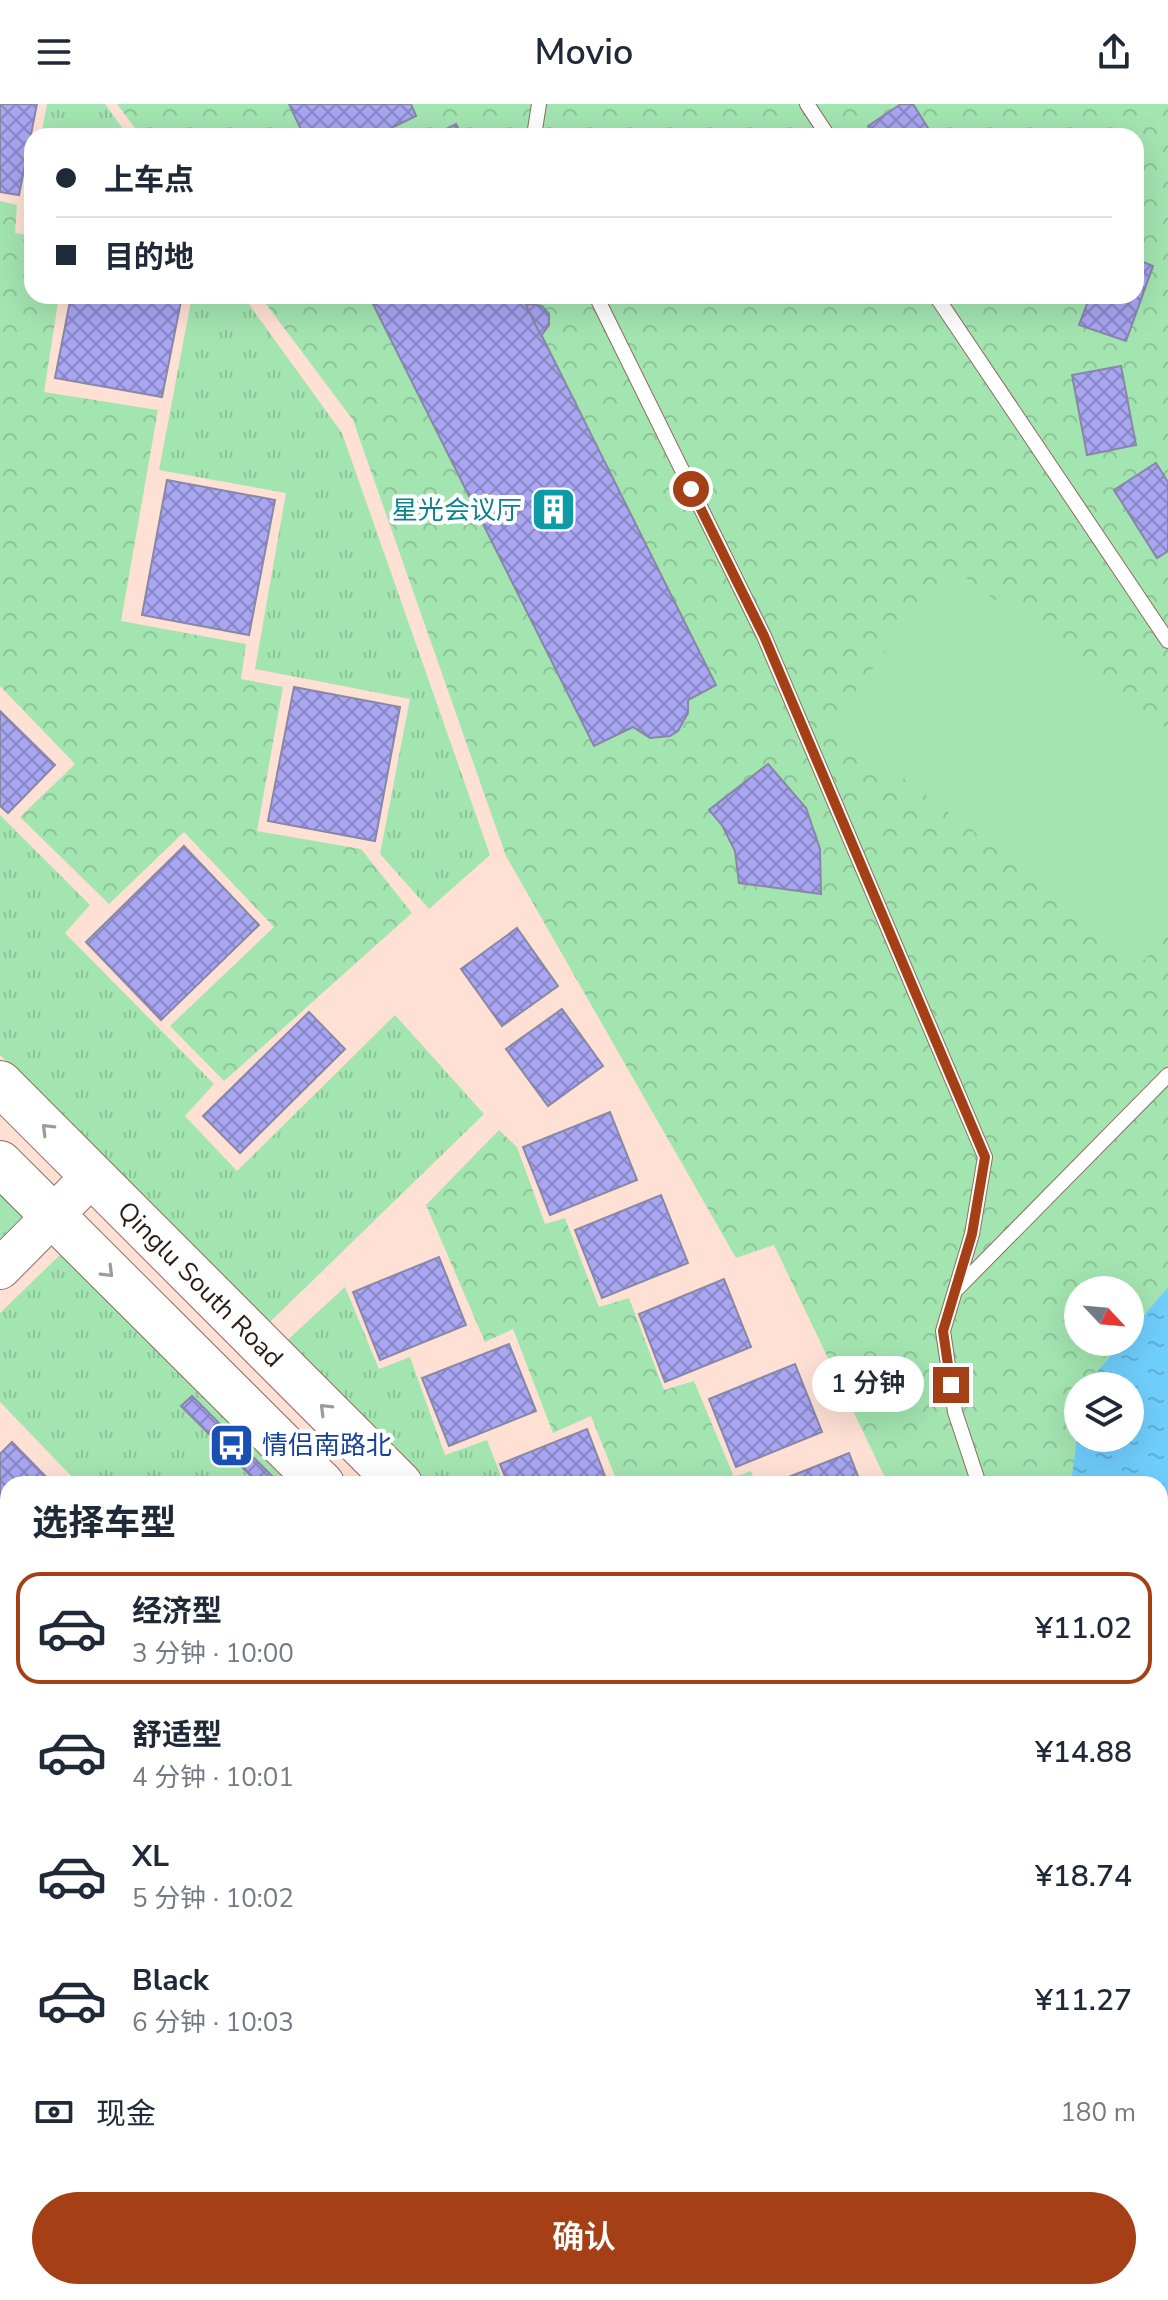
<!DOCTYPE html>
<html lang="zh">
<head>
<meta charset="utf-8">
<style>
  body { margin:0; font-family:"Nunito Sans","Noto Sans SC",sans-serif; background:#f6f6f7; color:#1f2937; height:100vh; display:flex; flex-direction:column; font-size:30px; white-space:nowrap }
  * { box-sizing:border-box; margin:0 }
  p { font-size:26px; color:#747a83 }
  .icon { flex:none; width:44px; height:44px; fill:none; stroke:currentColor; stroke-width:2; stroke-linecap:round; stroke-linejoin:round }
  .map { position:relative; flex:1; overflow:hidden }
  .side { position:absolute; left:0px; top:1372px; width:1168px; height:824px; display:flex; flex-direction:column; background:#fff; border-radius:24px 24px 0 0; box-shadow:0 8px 32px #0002 }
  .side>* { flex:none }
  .top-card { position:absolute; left:24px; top:24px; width:1120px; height:176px; border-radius:24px; box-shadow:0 8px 32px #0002; display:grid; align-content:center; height:176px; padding:0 32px; background:#fff }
  .needle { width:52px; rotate:116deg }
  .buttons { position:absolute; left:1064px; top:1172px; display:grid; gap:16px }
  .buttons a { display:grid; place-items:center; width:80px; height:80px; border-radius:50%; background:#fff; box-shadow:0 8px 32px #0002; font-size:40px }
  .end { position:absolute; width:36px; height:36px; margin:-18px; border:10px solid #a54016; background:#fff; box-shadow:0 0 0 4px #fff }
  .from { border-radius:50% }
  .bubble { position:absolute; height:56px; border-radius:28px; background:#fff; box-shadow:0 8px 32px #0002; font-size:26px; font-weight:600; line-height:56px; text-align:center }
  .top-card b { display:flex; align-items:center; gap:28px; height:76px; font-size:30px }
  .top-card b+b { border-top:2px solid #e0e1e3 }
  .top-card i { width:20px; height:20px; background:#1f2937 }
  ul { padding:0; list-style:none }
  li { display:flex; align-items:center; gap:24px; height:112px; margin:0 16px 12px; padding:0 16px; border:4px solid transparent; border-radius:24px }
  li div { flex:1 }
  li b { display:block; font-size:30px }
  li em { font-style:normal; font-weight:600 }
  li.on { border-color:#a54016 }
  li>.icon { width:72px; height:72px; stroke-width:1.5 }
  h2 { padding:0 32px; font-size:36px; line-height:96px }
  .pay { display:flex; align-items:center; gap:20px; height:88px; padding:0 32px; font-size:30px }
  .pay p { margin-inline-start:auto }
  .cta { display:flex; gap:16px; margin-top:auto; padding:16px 32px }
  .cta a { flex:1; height:92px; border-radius:48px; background:#a54016; color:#fff; font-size:32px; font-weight:600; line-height:92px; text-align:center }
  header { display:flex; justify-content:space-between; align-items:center; height:104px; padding:0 32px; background:#fff; font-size:36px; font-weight:600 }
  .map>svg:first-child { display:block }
</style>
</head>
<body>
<header><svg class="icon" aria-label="menu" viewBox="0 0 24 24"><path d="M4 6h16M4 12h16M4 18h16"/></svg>Movio<svg class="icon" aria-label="share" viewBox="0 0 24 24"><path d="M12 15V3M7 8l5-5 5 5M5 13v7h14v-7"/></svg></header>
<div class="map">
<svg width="1168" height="2196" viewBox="0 0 1168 2196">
  <defs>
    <pattern id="grass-tufts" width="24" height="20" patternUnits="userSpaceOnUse" patternTransform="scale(2)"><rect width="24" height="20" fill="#a3e5b1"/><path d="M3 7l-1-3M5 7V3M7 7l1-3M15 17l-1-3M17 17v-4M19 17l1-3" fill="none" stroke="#8cc498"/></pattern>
    <pattern id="forest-crowns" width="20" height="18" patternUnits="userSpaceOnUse" patternTransform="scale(2)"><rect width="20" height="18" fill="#a3e5b1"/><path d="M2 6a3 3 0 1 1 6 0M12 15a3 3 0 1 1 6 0" fill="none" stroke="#8cc498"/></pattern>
    <pattern id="water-ripples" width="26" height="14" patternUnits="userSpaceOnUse" patternTransform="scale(2)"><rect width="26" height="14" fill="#70cefd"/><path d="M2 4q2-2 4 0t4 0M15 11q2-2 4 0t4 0" fill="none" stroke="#61b0d8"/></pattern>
    <pattern id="building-cross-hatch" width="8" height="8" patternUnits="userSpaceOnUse" patternTransform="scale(2)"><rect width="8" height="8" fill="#a8a5f3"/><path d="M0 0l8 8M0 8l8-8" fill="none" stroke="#8986c4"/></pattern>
  </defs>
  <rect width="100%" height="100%" fill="#fee0d4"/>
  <!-- grass -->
  <g fill="url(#grass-tufts)">
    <polygon points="47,0 105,0 128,32 41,32"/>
    <polygon points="192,192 243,192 342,329 490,751 429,805 380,750 410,595 255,565 286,389 159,366"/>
    <polygon points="0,711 90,801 65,829 214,980 185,1012 237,1067 395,911 484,1010 270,1218 0,951"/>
    <polygon points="0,1083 28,1112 0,1142"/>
    <polygon points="64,1147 289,1380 79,1380 0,1298 0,1209"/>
    <polygon points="345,1183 379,1265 410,1253 445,1351 487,1336 504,1380 418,1380 281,1242"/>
    <polygon points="1160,2119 1168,2140 1168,2185 1160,2187"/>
    <polygon points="763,2188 883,2188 876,2196 765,2196"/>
    <polygon points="1023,2188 1158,2188 1136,2196 1025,2196"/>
  </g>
  <!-- forest -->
  <g fill="url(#forest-crowns)" fill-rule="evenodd">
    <path d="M117,0H1168V2109L1160,2088V1380H888L774,1141L736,1154L506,752L353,316L260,192H1136V32H141ZM1078,1186H1130V1238H1078ZM1078,1282H1130V1334H1078Z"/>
    <polygon points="0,97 17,101 15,129 32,132 32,192 59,192 44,288 158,306 121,517 246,540 241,575 283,583 257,727 361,745 412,809 224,977 170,922 274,823 184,728 109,800 20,713 75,660 0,582"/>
    <polygon points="499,1026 517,1043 545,1120 565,1114 599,1203 629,1194 664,1286 694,1277 734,1373 751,1367 756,1380 618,1380 591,1312 553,1329 513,1225 485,1238 426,1101"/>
  </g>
  <!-- pitch -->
  <polygon fill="#a3e5b1" points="950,462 1168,625 1168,825 1145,856 831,620"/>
  <!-- water -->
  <polygon fill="url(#water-ripples)" points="1168,1183 1168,1461 1160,1458 1160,1380 1071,1380 1078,1325 1078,1334 1130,1334 1130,1282 1090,1282 1092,1274 1122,1238 1130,1238 1130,1228"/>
  <!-- building -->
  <g fill="url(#building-cross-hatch)" stroke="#8787a6" stroke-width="2">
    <polygon points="0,0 37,0 19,91 0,88"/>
    <polygon points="289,0 411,0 416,12 375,32 304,32"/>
    <polygon points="901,0 913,0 933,32 874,32 868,22"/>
    <polygon points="456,20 462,32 432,32"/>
    <polygon points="1136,155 1153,162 1126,237 1079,221 1090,192 1136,192"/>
    <polygon points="71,192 182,192 162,293 55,274"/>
    <polygon points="369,192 522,192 716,581 688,596 688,609 678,627 670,632 650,634 633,623 594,642"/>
    <polygon points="531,200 542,202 549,210 549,221 541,232 526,201"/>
    <polygon points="1121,262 1136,341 1087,351 1072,271"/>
    <polygon points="1156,359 1168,378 1168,447 1157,454 1114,386"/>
    <polygon points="167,376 275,396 249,531 142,511"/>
    <polygon points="294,583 400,603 375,737 268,717"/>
    <polygon points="0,607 55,661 8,709 0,702"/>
    <polygon points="768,660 806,704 820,745 821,790 739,779 735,747 722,721 709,706"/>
    <polygon points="184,742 259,821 161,916 86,838"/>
    <polygon points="517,824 558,882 502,922 461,865"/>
    <polygon points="562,905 603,962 548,1002 506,945"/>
    <polygon points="309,908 345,945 240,1049 203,1012"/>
    <polygon points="610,1008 637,1076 550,1111 523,1043"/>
    <polygon points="661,1091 688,1159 602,1194 575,1126"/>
    <polygon points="439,1153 466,1221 380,1256 353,1188"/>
    <polygon points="724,1175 751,1243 665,1278 639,1210"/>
    <polygon points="509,1240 536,1307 449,1342 422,1274"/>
    <polygon points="795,1260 822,1328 736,1363 709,1295"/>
    <polygon points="192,1292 280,1380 259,1380 181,1302"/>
    <polygon points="587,1325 608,1380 508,1380 500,1360"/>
    <polygon points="12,1338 53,1380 8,1380 8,1812 0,1803 0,1350"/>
    <polygon points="849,1349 861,1380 771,1380"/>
    <polygon points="8,1457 8,1550 0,1554 0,1461"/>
    <polygon points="0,1573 8,1591 8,1673 0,1677"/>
    <polygon points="1168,1810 1168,1870 1160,1848 1160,1813"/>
    <polygon points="8,2175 8,2188 75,2188 77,2191 72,2196 0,2196 0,2182"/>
    <polygon points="231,2188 295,2188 287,2196 223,2196"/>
    <polygon points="373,2188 747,2188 749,2196 381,2196"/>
    <polygon points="559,2188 715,2188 719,2196 541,2196"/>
  </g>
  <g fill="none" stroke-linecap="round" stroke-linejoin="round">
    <defs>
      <g id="lane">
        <polyline points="807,0 828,32"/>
        <polyline points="534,32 539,0"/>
        <polyline points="596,192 764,532 985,1053 972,1130 943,1227 955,1308 979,1380"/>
        <polyline points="936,192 1168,537"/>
        <polyline points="957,1185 1168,971"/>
        <polyline points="0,1863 8,1871"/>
        <polyline points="331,2188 339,2196"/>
        <polyline points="899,2196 907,2188"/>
      </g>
      <polyline id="secondary" points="0,1165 93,1071"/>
      <g id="highway">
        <path id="s1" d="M0,979L400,1380"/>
        <polyline points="0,1059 322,1380"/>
        <polyline points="960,2188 964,2196"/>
        <polyline points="1008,2188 1010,2196"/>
      </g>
    </defs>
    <!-- lane casing -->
    <use href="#lane" stroke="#8d6d5f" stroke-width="16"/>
    <!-- secondary casing -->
    <use href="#secondary" stroke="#8d6d5f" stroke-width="42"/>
    <!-- highway casing -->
    <use href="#highway" stroke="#8d6d5f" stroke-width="46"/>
    <!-- lane -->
    <use href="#lane" stroke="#fff" stroke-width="14"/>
    <!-- secondary -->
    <use href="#secondary" stroke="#fff" stroke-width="40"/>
    <!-- highway -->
    <use href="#highway" stroke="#fff" stroke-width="44"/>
  </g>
  <!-- one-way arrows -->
  <defs><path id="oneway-chevron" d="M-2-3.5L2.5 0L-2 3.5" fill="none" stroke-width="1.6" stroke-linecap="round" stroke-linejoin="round" transform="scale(2)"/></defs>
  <g stroke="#9f9997">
    <use href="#oneway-chevron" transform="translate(47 1025) rotate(-135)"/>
    <use href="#oneway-chevron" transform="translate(108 1168) rotate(45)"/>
    <use href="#oneway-chevron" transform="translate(325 1305) rotate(-135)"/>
  </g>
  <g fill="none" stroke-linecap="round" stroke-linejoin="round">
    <!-- route -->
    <polyline stroke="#a54016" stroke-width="10" points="691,385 764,532 985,1053 972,1130 943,1227 951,1281"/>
  </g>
  <!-- icons -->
  <defs>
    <symbol id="building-square" viewBox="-11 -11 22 22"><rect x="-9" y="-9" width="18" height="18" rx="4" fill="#0f9aa8" stroke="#fff"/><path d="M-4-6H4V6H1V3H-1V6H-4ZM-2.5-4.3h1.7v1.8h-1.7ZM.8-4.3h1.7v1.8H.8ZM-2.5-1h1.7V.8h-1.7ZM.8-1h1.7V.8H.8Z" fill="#fff"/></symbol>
    <symbol id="bus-square" viewBox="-11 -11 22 22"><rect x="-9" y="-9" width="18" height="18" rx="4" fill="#1a4fb4" stroke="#fff"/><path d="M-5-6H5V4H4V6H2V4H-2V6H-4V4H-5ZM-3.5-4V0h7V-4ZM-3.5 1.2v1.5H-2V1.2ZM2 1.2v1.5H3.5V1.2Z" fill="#fff"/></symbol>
  </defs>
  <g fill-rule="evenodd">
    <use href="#building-square" x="528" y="380" width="51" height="51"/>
    <use href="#bus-square" x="206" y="1316" width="51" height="51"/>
  </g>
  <g text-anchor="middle" stroke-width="8" stroke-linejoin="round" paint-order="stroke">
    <!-- culture labels -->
    <g font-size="26" fill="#0d838f" stroke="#fff" text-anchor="end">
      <text x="522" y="415">星光会议厅</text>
    </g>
    <!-- street labels -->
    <g font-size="26" fill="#2a1d17" stroke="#fff">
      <text dy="9" stroke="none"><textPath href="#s1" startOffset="284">Qinglu South Road</textPath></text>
    </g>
    <!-- transit labels -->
    <g font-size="26" fill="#164399" stroke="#fff" text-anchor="start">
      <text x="262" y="1350">情侣南路北</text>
    </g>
  </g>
</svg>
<div class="buttons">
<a><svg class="needle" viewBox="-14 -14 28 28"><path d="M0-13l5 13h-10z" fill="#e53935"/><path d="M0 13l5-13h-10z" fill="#747a83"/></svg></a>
<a><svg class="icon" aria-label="layers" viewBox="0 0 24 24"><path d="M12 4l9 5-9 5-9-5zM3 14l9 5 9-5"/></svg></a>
</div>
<i class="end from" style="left:691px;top:385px"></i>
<i class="end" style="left:951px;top:1281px"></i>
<div class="bubble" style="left:812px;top:1252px;width:112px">1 分钟</div>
<div class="top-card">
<b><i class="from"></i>上车点</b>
<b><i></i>目的地</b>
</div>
<section class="side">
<h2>选择车型</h2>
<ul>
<li class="on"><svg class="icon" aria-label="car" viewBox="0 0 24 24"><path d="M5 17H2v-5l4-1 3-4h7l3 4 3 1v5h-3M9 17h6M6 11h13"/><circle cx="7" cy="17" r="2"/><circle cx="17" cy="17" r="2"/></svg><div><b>经济型</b><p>3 分钟 · 10:00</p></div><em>¥11.02</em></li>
<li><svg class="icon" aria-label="car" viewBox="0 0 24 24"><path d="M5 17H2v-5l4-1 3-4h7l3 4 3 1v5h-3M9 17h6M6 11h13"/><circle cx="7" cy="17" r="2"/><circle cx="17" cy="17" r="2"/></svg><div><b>舒适型</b><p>4 分钟 · 10:01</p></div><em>¥14.88</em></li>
<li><svg class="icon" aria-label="car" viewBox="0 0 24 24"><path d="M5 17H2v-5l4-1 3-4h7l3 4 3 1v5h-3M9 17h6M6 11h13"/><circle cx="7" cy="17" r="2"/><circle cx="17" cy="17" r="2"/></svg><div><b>XL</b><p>5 分钟 · 10:02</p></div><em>¥18.74</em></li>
<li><svg class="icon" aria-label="car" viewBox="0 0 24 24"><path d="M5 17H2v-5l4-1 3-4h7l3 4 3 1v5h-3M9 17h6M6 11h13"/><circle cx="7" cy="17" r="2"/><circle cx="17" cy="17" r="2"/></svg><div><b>Black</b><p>6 分钟 · 10:03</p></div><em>¥11.27</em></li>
</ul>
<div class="pay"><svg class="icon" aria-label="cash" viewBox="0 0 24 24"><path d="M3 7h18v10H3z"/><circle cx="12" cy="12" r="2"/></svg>现金<p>180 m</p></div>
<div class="cta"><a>确认</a></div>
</section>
</div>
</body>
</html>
